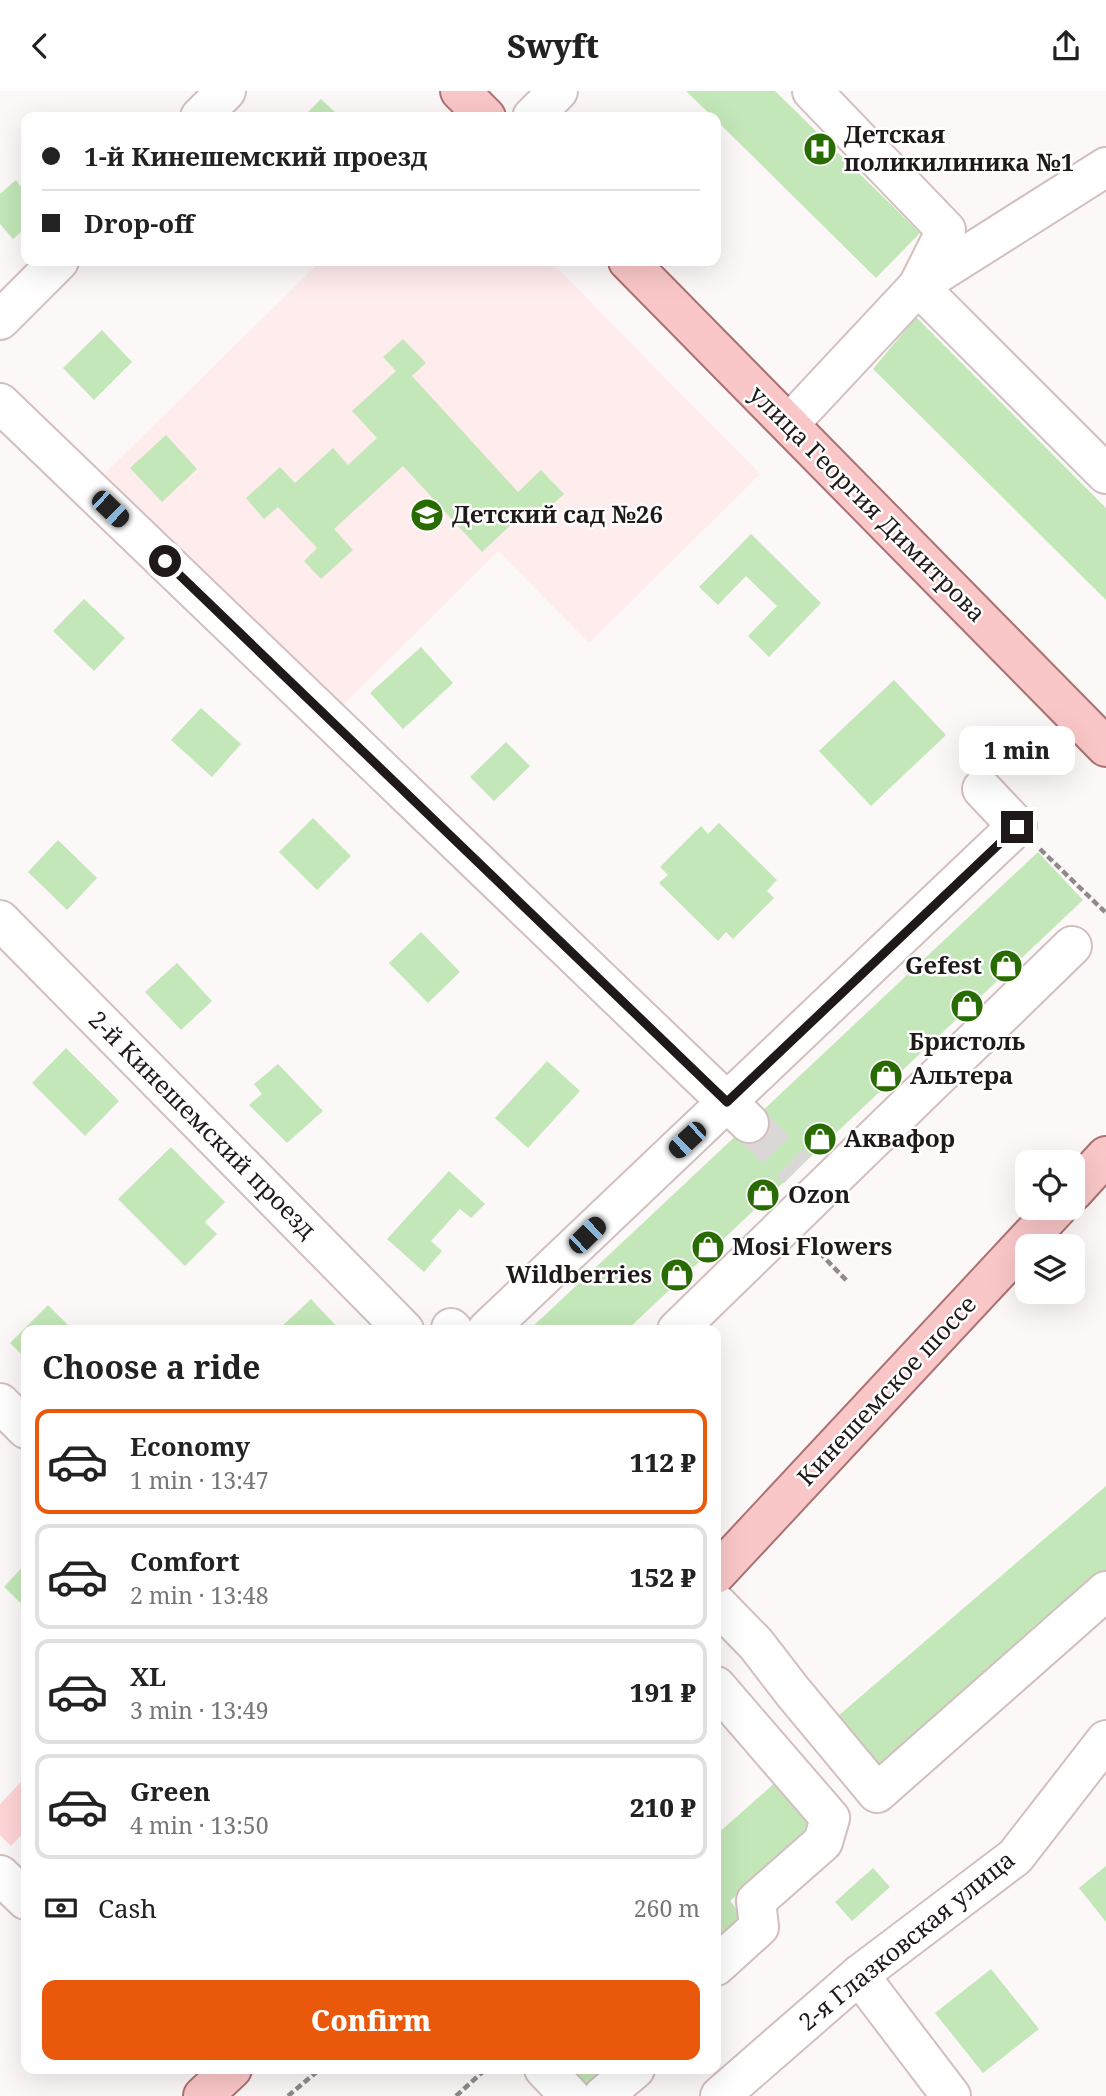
<!DOCTYPE html>
<html lang="en">
<head>
<meta charset="utf-8">
<style>
  body { margin:0; font-family:"Noto Serif",serif; background:#f2f2f2; color:#222; height:100vh; display:flex; flex-direction:column; font-size:26px; white-space:nowrap }
  * { box-sizing:border-box; margin:0 }
  p { font-size:23px; color:#767676 }
  .icon { flex:none; width:38px; height:38px; fill:none; stroke:currentColor; stroke-width:2; stroke-linecap:round; stroke-linejoin:round }
  .map { position:relative; flex:1; overflow:hidden }
  .details { position:absolute; left:21px; top:1234px; width:700px; height:749px; display:flex; flex-direction:column; background:#fff; border-radius:14px; box-shadow:0 7px 28px #0002 }
  .details>* { flex:none }
  .top-card { position:absolute; left:21px; top:21px; width:700px; height:154px; border-radius:14px; box-shadow:0 7px 28px #0002; display:grid; align-content:center; height:154px; padding:0 21px; background:#fff }
  .controls { position:absolute; left:1015px; top:1059px; display:grid; gap:14px }
  .controls a { display:grid; place-items:center; width:70px; height:70px; border-radius:14px; background:#fff; box-shadow:0 7px 28px #0002; font-size:35px }
  .end { position:absolute; width:32px; height:32px; margin:-16px; border:9px solid #201919; background:#fff; box-shadow:0 0 0 4px #fff }
  .from { border-radius:50% }
  .bubble { position:absolute; height:49px; border-radius:14px; background:#fff; box-shadow:0 7px 28px #0002; font-size:23px; font-weight:800; line-height:49px; text-align:center }
  .car { position:absolute; width:21px; height:42px; margin:-21px -10px; border-radius:9px; box-shadow:0 0 5px 2px #0007; background:linear-gradient(#222 24%,#8ab4d8 0 40%,#222 0 76%,#8ab4d8 0 86%,#222 0) }
  .top-card b { display:flex; align-items:center; gap:24px; height:66px; font-size:26px }
  .top-card b+b { border-top:2px solid #e0e0e0 }
  .top-card i { width:18px; height:18px; background:#222 }
  ul { padding:0; list-style:none }
  li { display:flex; align-items:center; gap:21px; height:105px; margin:0 14px 10px; padding:0 7px; border:4px solid #e0e0e0; border-radius:14px }
  li div { flex:1 }
  li b { display:block; font-size:26px }
  li em { font-style:normal; font-weight:800 }
  li.current { border-color:#ea580c }
  li>.icon { width:63px; height:63px; stroke-width:1.5 }
  h2 { padding:0 21px; font-size:32px; line-height:84px }
  .pay { display:flex; align-items:center; gap:18px; height:77px; padding:0 21px; font-size:26px }
  .pay p { margin-inline-start:auto }
  .cta { display:flex; gap:14px; margin-top:auto; padding:14px 21px }
  .cta a { flex:1; height:80px; border-radius:14px; background:#ea580c; color:#fff; font-size:28px; font-weight:800; line-height:80px; text-align:center }
  header { display:flex; justify-content:space-between; align-items:center; height:91px; padding:0 21px; background:#fff; font-size:32px; font-weight:800 }
  .map>svg:first-child { display:block }
</style>
</head>
<body>
<header><svg class="icon" aria-label="back" viewBox="0 0 24 24"><path d="M15 5l-7 7 7 7"/></svg>Swyft<svg class="icon" aria-label="share" viewBox="0 0 24 24"><path d="M12 15V3M7 8l5-5 5 5M5 13v7h14v-7"/></svg></header>
<div class="map">
<svg width="1106" height="2005" viewBox="0 0 1106 2005">
  <rect width="100%" height="100%" fill="#fcf8f8"/>
  <!-- built -->
  <polygon fill="#ffecec" points="321,170 550,170 760,383 589,552 498,460 337,620 99,388"/>
  <!-- green -->
  <polygon fill="#ffd5d6" points="26,1686 26,1739 11,1755 0,1744 0,1713"/>
  <!-- building -->
  <g fill="#c3e7b8">
    <polygon points="686,0 775,0 920,142 876,187 716,29 716,26 713,26"/>
    <polygon points="321,8 340,26 303,26"/>
    <polygon points="16,89 26,102 26,137 13,148 0,133 0,103"/>
    <polygon points="916,226 1106,417 1106,509 873,278"/>
    <polygon points="102,239 132,271 94,309 63,277"/>
    <polygon points="403,248 426,272 412,285 518,401 541,379 564,403 540,425 531,415 482,461 403,375 334,438 353,459 321,488 304,470 317,457 278,416 264,428 246,407 280,376 295,392 333,357 348,374 377,347 352,320 396,280 383,266"/>
    <polygon points="166,344 197,378 162,411 130,377"/>
    <polygon points="751,443 821,512 769,566 748,545 777,515 746,485 718,514 699,496"/>
    <polygon points="84,508 125,547 94,580 53,540"/>
    <polygon points="421,556 453,592 403,638 370,602"/>
    <polygon points="894,589 946,644 871,715 819,660"/>
    <polygon points="201,617 241,653 212,686 171,649"/>
    <polygon points="506,651 530,675 494,710 470,686"/>
    <polygon points="313,727 351,765 317,799 279,761"/>
    <polygon points="719,732 777,789 767,800 774,807 733,848 726,841 718,850 659,792 668,784 660,776 701,735 708,743"/>
    <polygon points="58,749 97,787 67,819 28,781"/>
    <polygon points="1038,761 1083,809 627,1239 529,1239"/>
    <polygon points="421,841 460,881 428,912 389,872"/>
    <polygon points="177,872 212,910 181,939 145,901"/>
    <polygon points="66,957 119,1010 85,1045 32,992"/>
    <polygon points="547,970 580,1000 528,1057 495,1027"/>
    <polygon points="278,973 323,1020 287,1052 249,1014 262,1003 254,993"/>
    <polygon points="171,1056 225,1111 205,1131 217,1143 185,1175 118,1108"/>
    <polygon points="449,1080 485,1113 471,1127 460,1118 431,1150 442,1160 424,1181 387,1148"/>
    <polygon points="311,1208 340,1239 278,1239"/>
    <polygon points="48,1214 73,1239 26,1239 26,1268 10,1252"/>
    <polygon points="1106,1395 1106,1479 879,1673 838,1625"/>
    <polygon points="26,1472 26,1517 4,1496"/>
    <polygon points="778,1689 817,1733 730,1810 745,1828 716,1853 716,1744"/>
    <polygon points="1106,1775 1106,1831 1079,1797"/>
    <polygon points="873,1777 890,1796 852,1830 835,1811"/>
    <polygon points="991,1878 1039,1938 983,1982 935,1922"/>
    <polygon points="571,1978 617,1978 591,2000"/>
  </g>
  <g fill="none" stroke-linecap="round" stroke-linejoin="round">
    <!-- minor-tunnel -->
    <polyline stroke="#dbd7d7" stroke-width="38" stroke-dasharray="38 19" stroke-linecap="butt" points="749,1032 797,1079"/>
    <defs>
      <g id="minor">
        <polyline points="812,0 946,139 918,195 1106,383"/>
        <polyline points="200,26 226,0"/>
        <polyline points="532,26 558,0"/>
        <polyline points="0,229 59,170"/>
        <polyline points="0,312 749,1032"/>
        <polyline points="789,333 918,195 1106,76"/>
        <polyline points="0,829 404,1239"/>
        <polyline points="451,1237 453,1239"/>
        <polyline points="487,1239 1017,735 982,698"/>
        <polyline points="677,1239 1072,855"/>
        <polyline points="0,1312 26,1338"/>
        <polyline points="716,1512 756,1553 793,1601 877,1702 1106,1500"/>
        <polyline points="716,1595 830,1727 823,1751 756,1810 759,1836 716,1875"/>
        <polyline points="0,1784 26,1809"/>
        <polyline points="859,1884 951,2005"/>
        <polyline points="544,1978 570,2005"/>
        <polyline points="603,2005 635,1978"/>
        <polyline points="720,2005 859,1884 1015,1766 1106,1649"/>
      </g>
      <g id="major">
        <polyline points="460,0 486,26"/>
        <polyline points="628,170 1106,656"/>
        <polyline points="1073,1101 1106,1065"/>
        <polyline points="716,1483 1058,1116"/>
        <polyline points="203,2005 232,1978"/>
      </g>
    </defs>
    <!-- minor casing -->
    <use href="#minor" stroke="#d3bfbf" stroke-width="42"/>
    <!-- major casing -->
    <use href="#major" stroke="#ab7173" stroke-width="42"/>
    <!-- path -->
    <g stroke="#908a8a" stroke-width="4.5" stroke-dasharray="7 3.5" stroke-linecap="butt">
      <polyline points="1040,758 1105,821"/>
      <polyline points="812,1154 848,1191"/>
      <polyline points="288,2005 320,1978"/>
      <polyline points="456,2005 486,1978"/>
    </g>
    <!-- minor -->
    <use href="#minor" stroke="#fff" stroke-width="38"/>
    <!-- major -->
    <use href="#major" stroke="#fac7c8" stroke-width="38"/>
  </g>
  <g fill="none" stroke-linecap="round" stroke-linejoin="round">
    <!-- route -->
    <polyline stroke="#201919" stroke-width="9" points="165,470 727,1011 1017,736"/>
  </g>
  <!-- icons -->
  <defs>
    <symbol id="hospital-disc" viewBox="-11 -11 22 22"><circle r="9.5" fill="#286b01" stroke="#fff"/><path d="M-5-5h3v3.5h4V-5h3V5h-3V1.5h-4V5h-3Z" fill="#fff"/></symbol>
    <symbol id="school-disc" viewBox="-11 -11 22 22"><circle r="9.5" fill="#286b01" stroke="#fff"/><path d="M0-5L7-2L0 1L-7-2ZM-4 1L0 2.5L4 1V4Q0 6-4 4Z" fill="#fff"/></symbol>
    <symbol id="shop-disc" viewBox="-11 -11 22 22"><circle r="9.5" fill="#286b01" stroke="#fff"/><path d="M-5-2.5h2.3a2.7 3.5 0 0 1 5.4 0H5L5.5 6h-11ZM-1.5-2.5h3a1.5 2.3 0 0 0-3 0Z" fill="#fff"/></symbol>
  </defs>
  <g fill-rule="evenodd">
    <use href="#hospital-disc" x="801" y="39" width="38" height="38"/>
    <use href="#school-disc" x="408" y="405" width="38" height="38"/>
    <use href="#shop-disc" x="987" y="856" width="38" height="38"/>
    <use href="#shop-disc" x="948" y="896" width="38" height="38"/>
    <use href="#shop-disc" x="867" y="966" width="38" height="38"/>
    <use href="#shop-disc" x="801" y="1029" width="38" height="38"/>
    <use href="#shop-disc" x="744" y="1085" width="38" height="38"/>
    <use href="#shop-disc" x="689" y="1137" width="38" height="38"/>
    <use href="#shop-disc" x="658" y="1165" width="38" height="38"/>
  </g>
  <g text-anchor="middle" stroke-width="5" stroke-linejoin="round" paint-order="stroke">
    <!-- poi labels -->
    <g font-size="24" font-weight="bold" fill="#201919" stroke="#fff" text-anchor="start">
      <text x="844" y="52">Детская<tspan x="844" dy="28">поликилиника №1</tspan></text>
      <text x="452" y="432">Детский сад №26</text>
      <text x="982" y="883" text-anchor="end">Gefest</text>
      <text x="967" y="959" text-anchor="middle">Бристоль</text>
      <text x="910" y="993">Альтера</text>
      <text x="844" y="1056">Аквафор</text>
      <text x="788" y="1112">Ozon</text>
      <text x="732" y="1164">Mosi Flowers</text>
      <text x="652" y="1192" text-anchor="end">Wildberries</text>
    </g>
    <!-- street labels -->
    <g font-size="24" fill="#201919" stroke="#fff">
      <text transform="translate(867 413) rotate(45)" y="8">улица Георгия Димитрова</text>
      <text transform="translate(202 1034) rotate(45)" y="8">2-й Кинешемский проезд</text>
      <text transform="translate(887 1300) rotate(-47)" y="8">Кинешемское шоссе</text>
      <text transform="translate(907 1850) rotate(-39)" y="8">2-я Глазковская улица</text>
    </g>
  </g>
</svg>
<div class="controls">
<a><svg class="icon" aria-label="locate" viewBox="0 0 24 24"><circle cx="12" cy="12" r="6"/><path d="M12 2v4M12 18v4M2 12h4M18 12h4"/></svg></a>
<a><svg class="icon" aria-label="layers" viewBox="0 0 24 24"><path d="M12 4l9 5-9 5-9-5zM3 14l9 5 9-5"/></svg></a>
</div>
<i class="end from" style="left:165px;top:470px"></i>
<i class="end" style="left:1017px;top:736px"></i>
<div class="bubble" style="left:959px;top:635px;width:116px">1 min</div>
<i class="car" style="left:110px;top:418px;rotate:134deg"></i>
<i class="car" style="left:687px;top:1049px;rotate:227deg"></i>
<i class="car" style="left:587px;top:1144px;rotate:46deg"></i>
<div class="top-card">
<b><i class="from"></i>1-й Кинешемский проезд</b>
<b><i></i>Drop-off</b>
</div>
<section class="details">
<h2>Choose a ride</h2>
<ul>
<li class="current"><svg class="icon" aria-label="car" viewBox="0 0 24 24"><path d="M5 17H2v-5l4-1 3-4h7l3 4 3 1v5h-3M9 17h6M6 11h13"/><circle cx="7" cy="17" r="2"/><circle cx="17" cy="17" r="2"/></svg><div><b>Economy</b><p>1 min · 13:47</p></div><em>112 ₽</em></li>
<li><svg class="icon" aria-label="car" viewBox="0 0 24 24"><path d="M5 17H2v-5l4-1 3-4h7l3 4 3 1v5h-3M9 17h6M6 11h13"/><circle cx="7" cy="17" r="2"/><circle cx="17" cy="17" r="2"/></svg><div><b>Comfort</b><p>2 min · 13:48</p></div><em>152 ₽</em></li>
<li><svg class="icon" aria-label="car" viewBox="0 0 24 24"><path d="M5 17H2v-5l4-1 3-4h7l3 4 3 1v5h-3M9 17h6M6 11h13"/><circle cx="7" cy="17" r="2"/><circle cx="17" cy="17" r="2"/></svg><div><b>XL</b><p>3 min · 13:49</p></div><em>191 ₽</em></li>
<li><svg class="icon" aria-label="car" viewBox="0 0 24 24"><path d="M5 17H2v-5l4-1 3-4h7l3 4 3 1v5h-3M9 17h6M6 11h13"/><circle cx="7" cy="17" r="2"/><circle cx="17" cy="17" r="2"/></svg><div><b>Green</b><p>4 min · 13:50</p></div><em>210 ₽</em></li>
</ul>
<div class="pay"><svg class="icon" aria-label="cash" viewBox="0 0 24 24"><path d="M3 7h18v10H3z"/><circle cx="12" cy="12" r="2"/></svg>Cash<p>260 m</p></div>
<div class="cta"><a>Confirm</a></div>
</section>
</div>
</body>
</html>
